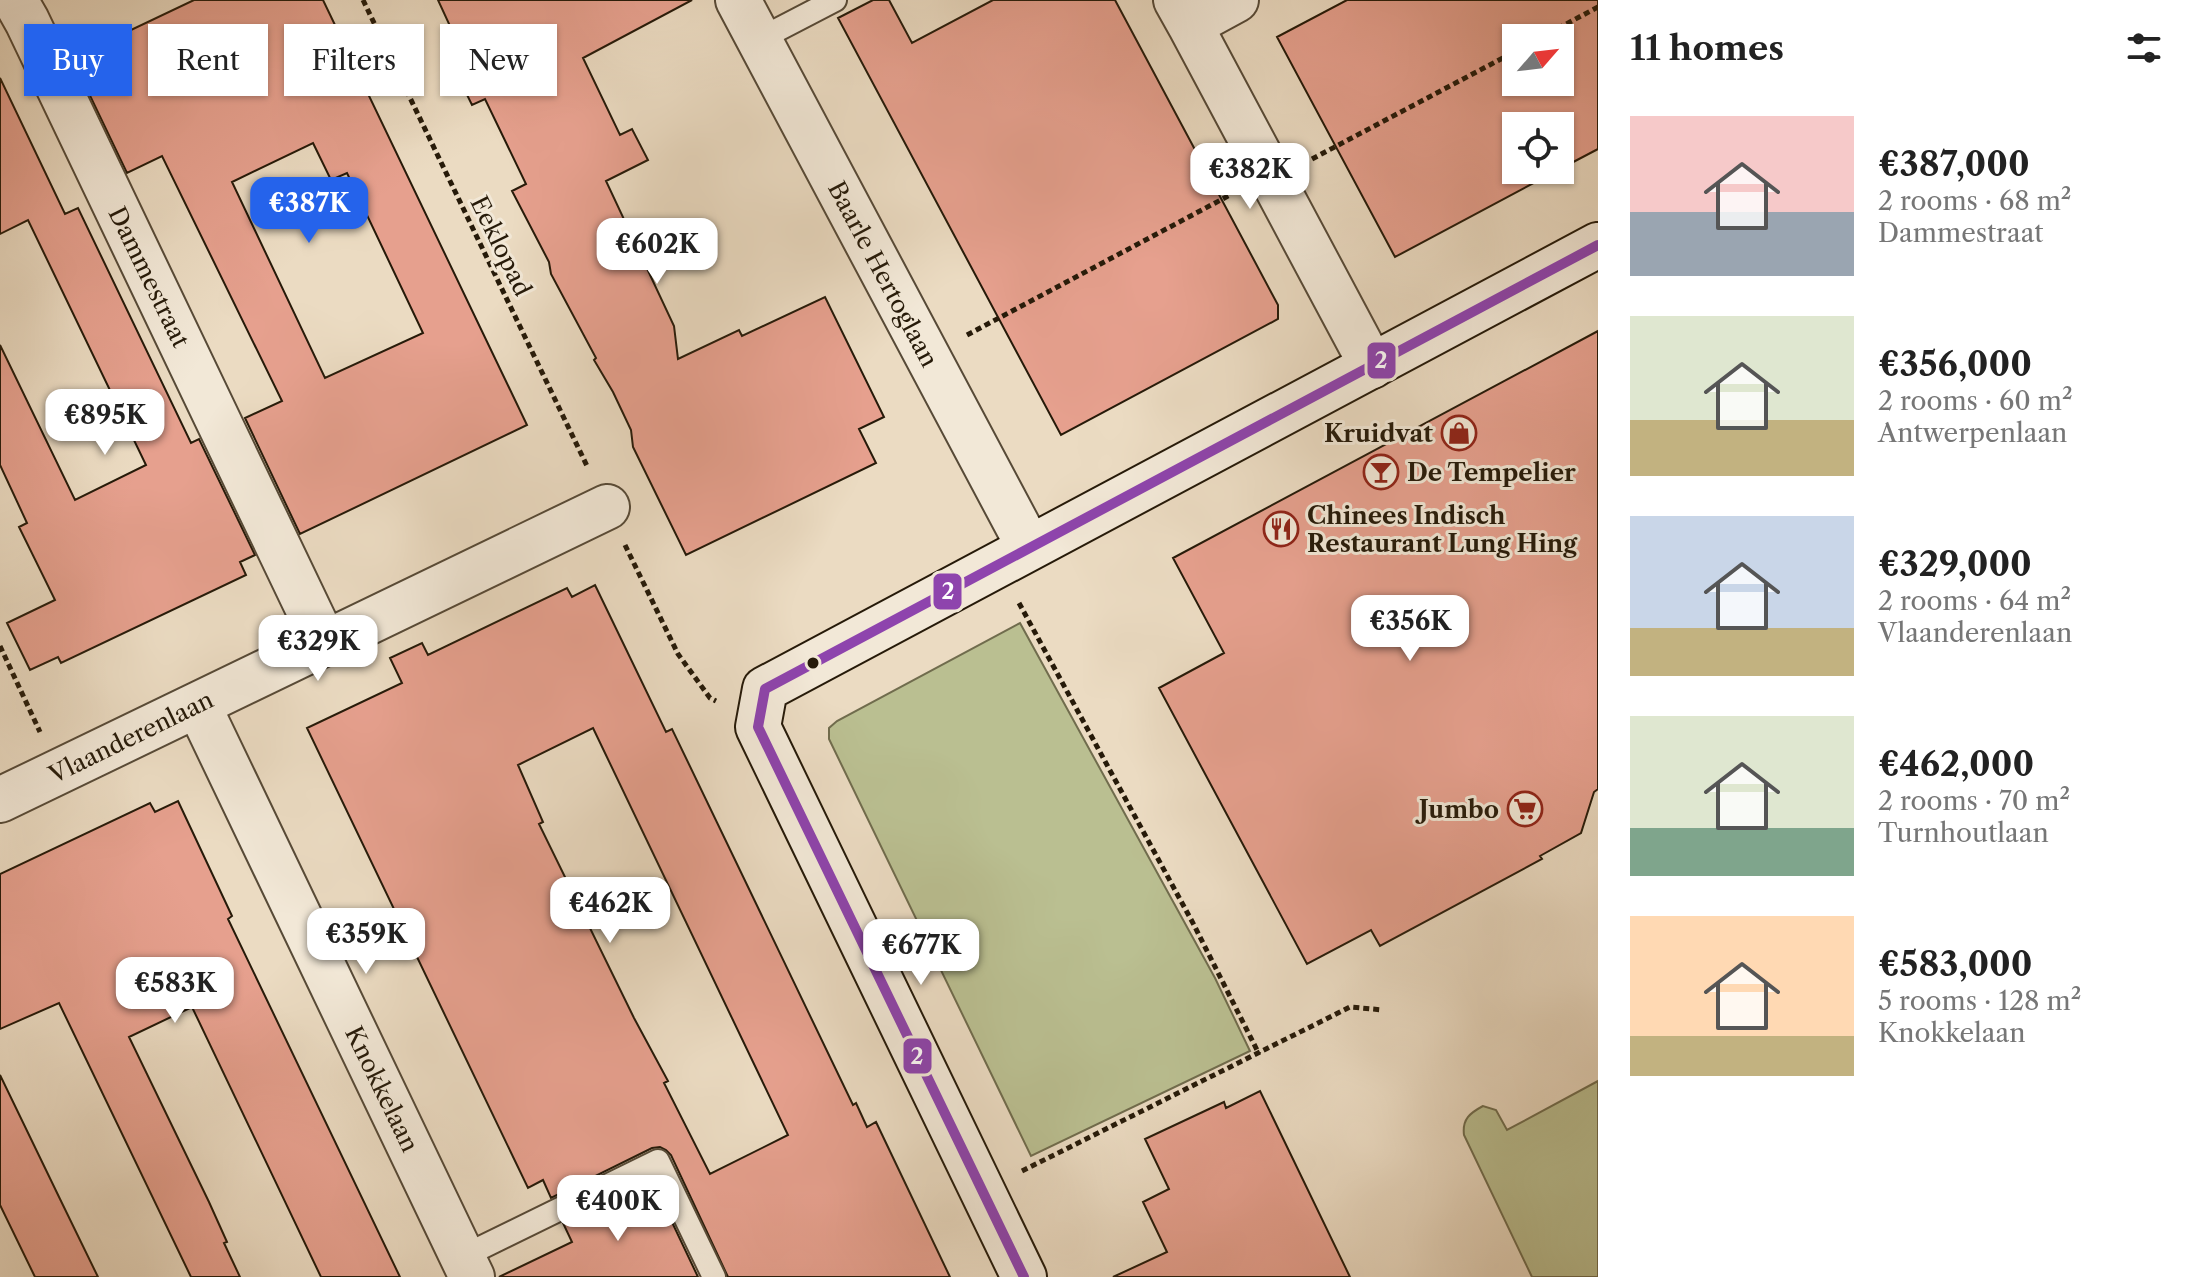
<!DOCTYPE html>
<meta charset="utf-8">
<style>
:root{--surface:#fff;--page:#f6f6f6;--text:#222;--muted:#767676;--accent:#2563eb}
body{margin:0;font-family:"Libre Caslon Text",serif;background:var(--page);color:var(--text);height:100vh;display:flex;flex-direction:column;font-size:30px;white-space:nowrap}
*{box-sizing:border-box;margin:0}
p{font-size:26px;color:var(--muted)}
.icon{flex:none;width:44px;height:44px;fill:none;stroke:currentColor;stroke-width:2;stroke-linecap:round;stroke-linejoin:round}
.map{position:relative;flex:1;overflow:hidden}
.sheet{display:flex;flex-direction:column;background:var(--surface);width:600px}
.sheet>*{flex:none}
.banner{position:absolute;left:24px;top:24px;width:760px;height:72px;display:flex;gap:16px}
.needle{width:52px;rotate:62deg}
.controls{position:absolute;left:1502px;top:24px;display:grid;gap:16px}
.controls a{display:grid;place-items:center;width:72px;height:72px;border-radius:0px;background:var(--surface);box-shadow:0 2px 6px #0004;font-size:40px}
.price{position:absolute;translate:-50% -68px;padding:0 18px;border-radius:16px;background:#fff;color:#222;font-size:26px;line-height:52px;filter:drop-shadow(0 2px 4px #0008)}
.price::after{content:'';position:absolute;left:50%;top:48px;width:24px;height:18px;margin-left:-12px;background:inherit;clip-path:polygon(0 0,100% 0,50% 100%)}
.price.current{background:var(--accent);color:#fff}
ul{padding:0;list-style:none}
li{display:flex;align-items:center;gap:24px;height:200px;padding:0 32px}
li span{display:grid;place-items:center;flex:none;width:224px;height:160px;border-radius:0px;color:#555}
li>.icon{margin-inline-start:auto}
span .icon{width:96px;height:96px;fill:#fffc;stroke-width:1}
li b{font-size:34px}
h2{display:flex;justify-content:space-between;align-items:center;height:96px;padding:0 32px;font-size:34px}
.tag{padding:0 28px;border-radius:0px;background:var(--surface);box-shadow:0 2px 6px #0004;font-size:28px;line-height:72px}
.tag.current{background:var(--accent);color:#fff}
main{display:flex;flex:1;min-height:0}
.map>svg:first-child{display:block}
</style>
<main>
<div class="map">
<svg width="1598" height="1277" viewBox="0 0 1598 1277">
<rect width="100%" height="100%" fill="#ebdbc2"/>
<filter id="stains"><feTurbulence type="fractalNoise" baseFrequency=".0025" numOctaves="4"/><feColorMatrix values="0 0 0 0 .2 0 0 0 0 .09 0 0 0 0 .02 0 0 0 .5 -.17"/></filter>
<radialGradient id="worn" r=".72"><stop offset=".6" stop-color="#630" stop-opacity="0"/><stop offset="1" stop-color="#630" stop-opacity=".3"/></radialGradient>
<path fill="#babf91" stroke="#706c4d" stroke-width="2" d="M 1020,623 L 1215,978 L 1250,1051 L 1031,1156 L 829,739 L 829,728 L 837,721 Z
M 1598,1081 L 1598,1277 L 1532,1277 L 1464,1135 C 1462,1119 1470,1113 1483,1106 L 1496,1110 L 1507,1130 Z"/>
<path fill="#e6a08e" stroke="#261a09" stroke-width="2" fill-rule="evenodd" d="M 194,0 L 323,0 L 527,425 L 300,534 L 245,418 L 282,401 L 162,156 L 127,173 L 72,58 ZM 313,143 L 331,180 L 347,173 L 423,333 L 325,378 L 232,182 Z
M 438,0 L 692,0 L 583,58 L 620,135 L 632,129 L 648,160 L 606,181 L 674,326 L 678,359 L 739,330 L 742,336 L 825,297 L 884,417 L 859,429 L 876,463 L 686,555 L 633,447 L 631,430 L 613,392 L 594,360 L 596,358 L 551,274 L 549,262 L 512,191 L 526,184 L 485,99 L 472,105 L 449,58 L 462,52 Z
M 873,0 L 889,0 L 912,43 L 993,0 L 1115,0 L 1278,305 L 1278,319 L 1061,435 L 838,18 Z
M 1347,0 L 1598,0 L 1598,149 L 1560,169 L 1560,126 L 1516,126 L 1516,170 L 1558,170 L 1395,257 L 1277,37 ZM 1516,38 L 1560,38 L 1560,82 L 1516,82 Z
M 0,78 L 65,214 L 78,208 L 191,443 L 199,439 L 255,555 L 240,562 L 246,575 L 61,663 L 58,657 L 30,670 L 7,623 L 55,600 L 19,527 L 27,523 L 0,465 L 0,345 L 75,500 L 146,465 L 28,220 L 0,234 Z
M 1598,331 L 1598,789 L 1594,792 L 1581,833 L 1540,856 L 1542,859 L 1380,946 L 1371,930 L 1307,964 L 1159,688 L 1224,653 L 1173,558 Z
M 595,585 L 666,732 L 672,729 L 853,1105 L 856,1103 L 867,1127 L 876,1122 L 950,1277 L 728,1277 L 671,1155 L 666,1150 L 660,1147 L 652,1148 L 551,1198 L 543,1180 L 528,1188 L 307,728 L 402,683 L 390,658 L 422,643 L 428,655 L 567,588 L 572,597 ZM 593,728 L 788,1135 L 710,1174 L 664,1083 L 668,1081 L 634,1018 L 539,824 L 543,822 L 518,765 Z
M 178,801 L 232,916 L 228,919 L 400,1277 L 321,1277 L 192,1007 L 129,1037 L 209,1202 L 227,1242 L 224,1243 L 240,1277 L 191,1277 L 59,1003 L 0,1029 L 0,874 L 150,803 L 155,812 Z
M 0,1075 L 60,1199 L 98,1277 L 35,1277 L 0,1205 Z
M 1260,1091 L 1350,1277 L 1113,1277 L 1167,1252 L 1143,1202 L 1169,1189 L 1145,1139 L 1224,1102 L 1226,1108 Z
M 652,1180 L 698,1277 L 499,1277 L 572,1242 L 563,1223 Z"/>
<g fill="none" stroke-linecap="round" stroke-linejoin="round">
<g stroke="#574a37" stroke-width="26">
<path id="lane" d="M 758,40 L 835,0
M 462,1257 L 658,1161 L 714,1277"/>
</g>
<g stroke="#574a37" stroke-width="48">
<path id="street" d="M 15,0 L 27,21 L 324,642
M 738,0 L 1029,547
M 1176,0 L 1190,25 L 1236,0
M 1190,25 L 1372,366
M 198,705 L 472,1277
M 0,800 L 607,507"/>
</g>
<g stroke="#261a09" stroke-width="48">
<path id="secondary" d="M 1024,1277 L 758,727 L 765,689 L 1598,245"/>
</g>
<path stroke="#261a09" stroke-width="5" stroke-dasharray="6 4" stroke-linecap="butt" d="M 363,0 L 588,468
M 1540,38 L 1598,7
M 1312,159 L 1516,51
M 967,335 L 1230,195
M 625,545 L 678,654 L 710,698 L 716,701
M 1019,603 L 1194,925 L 1259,1054
M 0,646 L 40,732
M 1022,1171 L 1350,1007 L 1383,1010"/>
<use href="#lane" stroke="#f2e8d7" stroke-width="22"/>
<use href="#street" stroke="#f2e8d7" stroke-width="44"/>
<use href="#secondary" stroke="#f2e8d7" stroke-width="44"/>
<g stroke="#f2e8d7" stroke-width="16">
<path id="bus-1" d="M 758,727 L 765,689 L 1598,245
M 758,727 L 1024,1277"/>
</g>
<use href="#bus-1" stroke="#8e44ad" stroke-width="10"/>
</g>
<defs>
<g id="shop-ring" transform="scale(1.8)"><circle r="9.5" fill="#f2e8d7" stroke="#8f2418" stroke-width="1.5"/><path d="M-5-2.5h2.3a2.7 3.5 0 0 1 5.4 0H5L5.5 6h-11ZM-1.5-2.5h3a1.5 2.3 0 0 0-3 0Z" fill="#8f2418"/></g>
<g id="bar-ring" transform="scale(1.8)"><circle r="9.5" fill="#f2e8d7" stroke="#8f2418" stroke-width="1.5"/><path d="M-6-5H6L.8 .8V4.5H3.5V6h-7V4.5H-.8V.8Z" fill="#8f2418"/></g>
<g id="restaurant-ring" transform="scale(1.8)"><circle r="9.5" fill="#f2e8d7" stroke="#8f2418" stroke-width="1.5"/><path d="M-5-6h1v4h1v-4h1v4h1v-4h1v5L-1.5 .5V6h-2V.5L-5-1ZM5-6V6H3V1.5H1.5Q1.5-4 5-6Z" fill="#8f2418"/></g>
<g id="supermarket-ring" transform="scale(1.8)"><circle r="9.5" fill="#f2e8d7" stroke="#8f2418" stroke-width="1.5"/><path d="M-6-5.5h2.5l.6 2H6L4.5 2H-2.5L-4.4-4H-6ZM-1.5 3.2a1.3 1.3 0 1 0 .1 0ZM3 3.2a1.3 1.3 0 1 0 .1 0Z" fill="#8f2418"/></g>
</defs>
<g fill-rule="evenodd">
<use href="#shop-ring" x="1459" y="433"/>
<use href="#bar-ring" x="1381" y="472"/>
<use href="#restaurant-ring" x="1281" y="529"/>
<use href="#supermarket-ring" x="1525" y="809"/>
</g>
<circle fill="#261a09" stroke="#f2e8d7" stroke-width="3" cx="813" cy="663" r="7"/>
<g text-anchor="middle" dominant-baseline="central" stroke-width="6" stroke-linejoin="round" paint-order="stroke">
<g font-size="24" fill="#261a09" stroke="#f2e8d7">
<text transform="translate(501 246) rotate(64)">Eeklopad</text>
<text transform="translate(883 274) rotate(62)">Baarle Hertoglaan</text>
<text transform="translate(149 277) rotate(64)">Dammestraat</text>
<text transform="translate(131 737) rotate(-26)">Vlaanderenlaan</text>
<text transform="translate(382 1089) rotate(64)">Knokkelaan</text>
</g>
<g font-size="24" font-weight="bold" fill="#261a09" stroke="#f2e8d7" text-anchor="end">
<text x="1433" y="433">Kruidvat</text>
<text x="1407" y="472" text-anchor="start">De Tempelier</text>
<text x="1307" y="515" text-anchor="start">Chinees Indisch<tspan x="1307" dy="28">Restaurant Lung Hing</tspan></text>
<text x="1499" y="809">Jumbo</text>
</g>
</g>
<g stroke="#f2e8d7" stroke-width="3">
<rect x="1366" y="341" width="31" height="39" rx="8" fill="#8e44ad"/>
<rect x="932" y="572" width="31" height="39" rx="8" fill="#8e44ad"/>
<rect x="902" y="1037" width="31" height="38" rx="8" fill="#8e44ad"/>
</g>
<g font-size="22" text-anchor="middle" font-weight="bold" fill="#fff">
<text x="1381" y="368">2</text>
<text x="948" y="599">2</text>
<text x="917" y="1064">2</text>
</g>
<rect width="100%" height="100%" filter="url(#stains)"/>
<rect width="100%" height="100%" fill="url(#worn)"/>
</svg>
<div class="controls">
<a><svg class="needle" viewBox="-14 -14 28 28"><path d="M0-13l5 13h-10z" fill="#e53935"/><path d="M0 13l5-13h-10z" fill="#767676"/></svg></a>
<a><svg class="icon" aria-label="locate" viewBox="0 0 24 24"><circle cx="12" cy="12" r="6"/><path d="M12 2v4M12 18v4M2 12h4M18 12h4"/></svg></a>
</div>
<b class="price" style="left:1250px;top:211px">€382K</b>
<b class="price current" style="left:309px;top:245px">€387K</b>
<b class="price" style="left:657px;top:286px">€602K</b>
<b class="price" style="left:105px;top:457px">€895K</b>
<b class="price" style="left:1410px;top:663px">€356K</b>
<b class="price" style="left:318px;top:683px">€329K</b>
<b class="price" style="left:610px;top:945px">€462K</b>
<b class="price" style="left:366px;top:976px">€359K</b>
<b class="price" style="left:921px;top:987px">€677K</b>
<b class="price" style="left:175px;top:1025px">€583K</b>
<b class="price" style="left:618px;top:1243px">€400K</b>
<div class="banner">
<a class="tag current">Buy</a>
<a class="tag">Rent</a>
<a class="tag">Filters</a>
<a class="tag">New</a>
</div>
</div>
<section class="sheet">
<h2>11 homes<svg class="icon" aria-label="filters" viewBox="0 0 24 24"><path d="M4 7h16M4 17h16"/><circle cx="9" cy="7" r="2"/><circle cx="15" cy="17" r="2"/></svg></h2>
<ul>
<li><span style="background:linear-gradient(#f6c9c9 60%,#9aa5b1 0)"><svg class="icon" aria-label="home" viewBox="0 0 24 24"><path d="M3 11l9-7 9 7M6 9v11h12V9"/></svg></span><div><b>€387,000</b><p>2 rooms · 68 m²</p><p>Dammestraat</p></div></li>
<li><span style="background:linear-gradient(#dfe7d0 65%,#c2b280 0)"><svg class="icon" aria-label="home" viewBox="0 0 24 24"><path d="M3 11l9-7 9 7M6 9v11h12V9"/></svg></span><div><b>€356,000</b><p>2 rooms · 60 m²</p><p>Antwerpenlaan</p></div></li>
<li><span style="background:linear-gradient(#c9d6e8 70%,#c2b280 0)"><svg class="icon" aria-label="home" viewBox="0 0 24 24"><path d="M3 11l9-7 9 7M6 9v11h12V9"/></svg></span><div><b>€329,000</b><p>2 rooms · 64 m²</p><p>Vlaanderenlaan</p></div></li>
<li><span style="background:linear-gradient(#dfe7d0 70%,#7fa58c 0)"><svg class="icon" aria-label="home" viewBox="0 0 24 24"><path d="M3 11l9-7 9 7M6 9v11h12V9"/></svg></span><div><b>€462,000</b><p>2 rooms · 70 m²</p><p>Turnhoutlaan</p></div></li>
<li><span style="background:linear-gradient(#ffd9b3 75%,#c2b280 0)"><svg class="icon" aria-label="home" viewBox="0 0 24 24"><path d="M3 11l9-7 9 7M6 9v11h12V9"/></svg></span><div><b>€583,000</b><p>5 rooms · 128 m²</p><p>Knokkelaan</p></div></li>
</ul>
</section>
</main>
